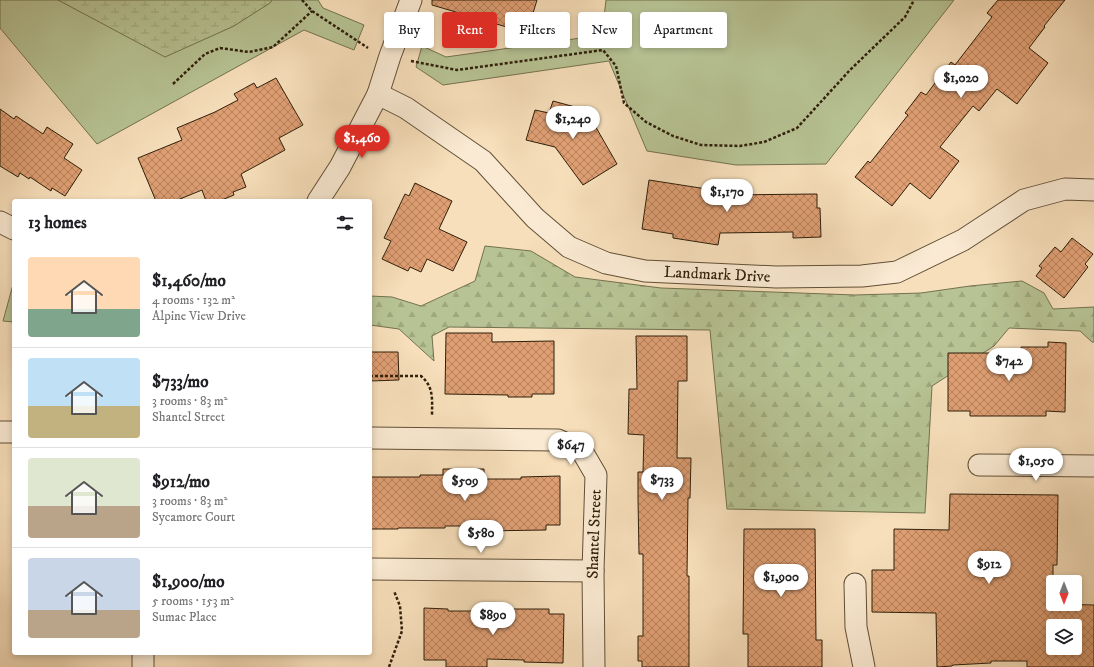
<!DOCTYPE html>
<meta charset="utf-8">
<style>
:root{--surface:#fff;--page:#f2f2f2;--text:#202124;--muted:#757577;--line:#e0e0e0;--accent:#d93025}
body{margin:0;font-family:"IM FELL DW Pica",serif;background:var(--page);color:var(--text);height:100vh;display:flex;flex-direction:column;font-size:15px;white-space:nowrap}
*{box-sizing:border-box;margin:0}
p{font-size:13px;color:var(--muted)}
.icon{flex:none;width:22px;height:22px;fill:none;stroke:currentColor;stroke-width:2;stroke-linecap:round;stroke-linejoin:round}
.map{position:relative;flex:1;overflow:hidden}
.sheet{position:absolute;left:12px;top:199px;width:360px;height:456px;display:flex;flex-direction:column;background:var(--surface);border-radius:4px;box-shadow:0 2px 6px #0003}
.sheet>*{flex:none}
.top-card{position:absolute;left:384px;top:12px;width:380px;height:36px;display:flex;gap:8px}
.needle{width:26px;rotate:180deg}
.tools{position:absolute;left:1046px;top:575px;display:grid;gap:8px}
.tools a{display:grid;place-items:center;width:36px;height:36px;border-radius:4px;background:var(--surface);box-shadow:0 2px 6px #0003;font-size:20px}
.price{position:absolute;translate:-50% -34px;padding:0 9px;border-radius:14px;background:#fff;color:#222;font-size:13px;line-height:26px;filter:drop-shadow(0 1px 2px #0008)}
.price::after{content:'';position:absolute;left:50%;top:24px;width:12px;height:9px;margin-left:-6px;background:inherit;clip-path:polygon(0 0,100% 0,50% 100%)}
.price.current{background:var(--accent);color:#fff}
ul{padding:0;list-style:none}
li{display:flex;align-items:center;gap:12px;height:100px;padding:0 16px}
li+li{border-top:1px solid var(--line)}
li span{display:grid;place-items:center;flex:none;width:112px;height:80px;border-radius:4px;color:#555}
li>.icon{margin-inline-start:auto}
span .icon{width:48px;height:48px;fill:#fffc;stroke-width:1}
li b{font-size:17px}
h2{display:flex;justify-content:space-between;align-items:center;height:48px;padding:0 16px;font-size:17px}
.pill{padding:0 14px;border-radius:4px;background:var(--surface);box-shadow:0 2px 6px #0003;font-size:14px;line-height:36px}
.pill.current{background:var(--accent);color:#fff}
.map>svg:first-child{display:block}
</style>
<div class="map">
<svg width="1094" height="667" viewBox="0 0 1094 667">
<defs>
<pattern id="forest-firs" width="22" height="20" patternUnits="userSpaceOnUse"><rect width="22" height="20" fill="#b7c394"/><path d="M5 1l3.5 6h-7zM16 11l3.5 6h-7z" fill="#9ea77e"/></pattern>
<pattern id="wetland-marsh" width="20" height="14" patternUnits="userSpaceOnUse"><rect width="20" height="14" fill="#b7c394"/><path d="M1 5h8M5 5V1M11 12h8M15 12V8" fill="none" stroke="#9ea77e"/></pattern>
<pattern id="building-cross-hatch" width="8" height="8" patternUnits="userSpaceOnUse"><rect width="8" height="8" fill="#df9f73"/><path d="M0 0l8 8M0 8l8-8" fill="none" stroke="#b5815d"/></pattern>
</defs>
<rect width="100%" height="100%" fill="#f7dfbb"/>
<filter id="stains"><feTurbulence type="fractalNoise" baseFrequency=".005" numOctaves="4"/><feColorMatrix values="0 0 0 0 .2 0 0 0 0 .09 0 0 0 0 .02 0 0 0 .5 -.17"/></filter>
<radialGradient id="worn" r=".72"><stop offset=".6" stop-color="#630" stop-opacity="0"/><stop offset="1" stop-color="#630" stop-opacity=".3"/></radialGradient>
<path fill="#b7c394" stroke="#73714f" d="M 0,0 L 318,0 L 323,8 L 364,25 L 354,50 L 304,30 L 97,144 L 0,28 Z
M 606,0 L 954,0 L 826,164 L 736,165 L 647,151 L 609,61 L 443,85 L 416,67 L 422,46 L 446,57 L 602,35 Z"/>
<path fill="url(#forest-firs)" stroke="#73714f" d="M 485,246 L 531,251 L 575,277 L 661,288 L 855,295 L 921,293 L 970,286 L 1022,281 L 1044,293 L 1053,309 L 1094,307 L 1094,342 L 1092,342 L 1080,331 L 1009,328 L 994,346 L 932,386 L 925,513 L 727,509 L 710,330 L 449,327 L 432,336 L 434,361 L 399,329 L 370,325 L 370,296 L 392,297 L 421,306 L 475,281 Z
M 14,281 L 14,322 L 3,321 Z"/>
<path fill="url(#wetland-marsh)" stroke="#73714f" d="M 58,0 L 272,0 L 270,3 L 234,26 L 165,57 Z"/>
<path fill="url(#building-cross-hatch)" stroke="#2f1f0a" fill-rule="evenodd" d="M 432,0 L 537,0 L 527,33 L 432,5 Z
M 998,0 L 1065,0 L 1044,26 L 1045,27 L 1029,48 L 1048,63 L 1017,104 L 997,89 L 979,111 L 973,106 L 940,147 L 959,161 L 930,199 L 910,183 L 892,206 L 855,177 L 868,161 L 870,163 L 908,115 L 905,113 L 921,92 L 926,95 L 951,62 L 955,65 L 992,17 L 987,13 Z
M 276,78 L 303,125 L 279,138 L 285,150 L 241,174 L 246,187 L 233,192 L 234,195 L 219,201 L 206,201 L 202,190 L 175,201 L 156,201 L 138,158 L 182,140 L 177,128 L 215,112 L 238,100 L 234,94 L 254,83 L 257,88 Z
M 553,101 L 586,110 L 617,164 L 583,185 L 555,147 L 526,140 L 535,110 L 549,113 Z
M 0,109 L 14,119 L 16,116 L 43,134 L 47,127 L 73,144 L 64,158 L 82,170 L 65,196 L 52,188 L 51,191 L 30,177 L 29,179 L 20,173 L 18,177 L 0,166 Z
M 649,180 L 726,192 L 725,195 L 817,194 L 817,208 L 820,208 L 821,237 L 793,238 L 793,232 L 720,233 L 718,245 L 673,238 L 673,234 L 642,229 Z
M 415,183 L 452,201 L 439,229 L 467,242 L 453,271 L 427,259 L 421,272 L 410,267 L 408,271 L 382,259 L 391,241 L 384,238 L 405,194 L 409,196 Z
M 1072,238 L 1093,254 L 1085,264 L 1088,267 L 1064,298 L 1036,276 L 1042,268 L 1039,266 L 1055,247 L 1061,252 Z
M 446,333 L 492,333 L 492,342 L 554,341 L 554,394 L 532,394 L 532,397 L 508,397 L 508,395 L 445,394 Z
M 636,336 L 687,336 L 687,381 L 678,381 L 677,458 L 691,458 L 690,498 L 688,498 L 687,576 L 689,576 L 689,667 L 642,667 L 642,661 L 638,661 L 638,636 L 643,636 L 643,554 L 639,554 L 638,498 L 638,472 L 643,472 L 644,435 L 628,434 L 629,389 L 637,389 Z
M 1048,342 L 1066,343 L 1065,412 L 1046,411 L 1046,416 L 970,416 L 970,411 L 948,411 L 948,353 L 1021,353 L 1021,347 L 1048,347 Z
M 370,352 L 398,352 L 399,380 L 370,381 Z
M 443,469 L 484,469 L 484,479 L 521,479 L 521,477 L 560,476 L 560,525 L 546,525 L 546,530 L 482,531 L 482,526 L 445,526 L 445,528 L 398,528 L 398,529 L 370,529 L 370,477 L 420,477 L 420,475 L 443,475 Z
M 950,494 L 1058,495 L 1057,565 L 1053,565 L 1053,604 L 1094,605 L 1094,667 L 1027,667 L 1027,661 L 991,661 L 991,663 L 953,665 L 952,666 L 937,667 L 936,613 L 872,612 L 872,570 L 894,570 L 894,529 L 949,530 ZM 1053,626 L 1075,626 L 1075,648 L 1053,648 Z
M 744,529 L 815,529 L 816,640 L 822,640 L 822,667 L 748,667 L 748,634 L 743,634 Z
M 483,607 L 508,608 L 508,609 L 549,609 L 549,614 L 564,614 L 563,663 L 524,662 L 524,660 L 487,659 L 487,667 L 446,667 L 446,660 L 424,660 L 424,608 L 448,609 L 448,611 L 483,611 Z"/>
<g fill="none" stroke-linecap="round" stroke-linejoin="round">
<g stroke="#614f36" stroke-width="23">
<g id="minor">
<path id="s1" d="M 378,94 L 406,108 L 483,161 L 535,218 L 569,247 L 606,263 L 645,271 L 776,277 L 862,276 L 897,272 L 963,240 L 1024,200 L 1065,189 L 1094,190"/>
<path d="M 318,201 L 340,167 L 378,94 L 390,56 L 411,0"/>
<path d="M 0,222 L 14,229"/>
<path d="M 0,432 L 14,432"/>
<path d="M 370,438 L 558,440 L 582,451 L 596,475 L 593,571 L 594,667"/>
<path d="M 979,465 L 1094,466"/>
<path d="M 370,569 L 593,571"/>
<path d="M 855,584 L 856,627 L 864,667"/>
<path d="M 143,667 L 143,653"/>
</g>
</g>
<path stroke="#2f1f0a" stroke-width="2.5" stroke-dasharray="3 2" stroke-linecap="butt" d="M 302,0 L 312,11 L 368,48
M 411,61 L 457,70 L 603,50 L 616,66 L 624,103 L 646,122 L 673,136 L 701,145 L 740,146 L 764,142 L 797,128 L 850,70 L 905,17 L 914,0
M 173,84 L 205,54 L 220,48 L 249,52 L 273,47 L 312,11
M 370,376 L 421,376 C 434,387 432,399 432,416
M 389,667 L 402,631 L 400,606 L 394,591"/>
<use href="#minor" stroke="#faead3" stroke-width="21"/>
</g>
<g text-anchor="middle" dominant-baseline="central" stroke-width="4" stroke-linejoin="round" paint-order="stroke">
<g font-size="16" fill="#2f1f0a" stroke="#faead3">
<text stroke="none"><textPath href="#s1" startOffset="399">Landmark Drive</textPath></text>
<text transform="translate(594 534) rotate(-88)">Shantel Street</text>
</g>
</g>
<rect width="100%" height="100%" filter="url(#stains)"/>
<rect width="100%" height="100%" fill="url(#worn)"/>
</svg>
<div class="tools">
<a><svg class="needle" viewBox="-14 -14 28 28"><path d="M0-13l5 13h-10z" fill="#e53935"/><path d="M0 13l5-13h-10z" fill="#757577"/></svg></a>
<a><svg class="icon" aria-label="layers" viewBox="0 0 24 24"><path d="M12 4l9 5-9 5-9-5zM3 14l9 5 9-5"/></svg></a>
</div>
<b class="price" style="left:961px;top:99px">$1,020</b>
<b class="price" style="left:573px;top:140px">$1,240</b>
<b class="price current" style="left:362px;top:159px">$1,460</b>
<b class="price" style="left:727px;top:213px">$1,170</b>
<b class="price" style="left:1009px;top:382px">$742</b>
<b class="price" style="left:571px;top:466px">$647</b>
<b class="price" style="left:1036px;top:482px">$1,050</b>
<b class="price" style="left:662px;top:501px">$733</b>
<b class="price" style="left:465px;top:502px">$509</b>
<b class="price" style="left:481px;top:554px">$580</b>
<b class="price" style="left:989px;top:585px">$912</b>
<b class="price" style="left:781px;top:598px">$1,900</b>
<b class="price" style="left:493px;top:636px">$890</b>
<div class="top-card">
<a class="pill">Buy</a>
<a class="pill current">Rent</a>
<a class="pill">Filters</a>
<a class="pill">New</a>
<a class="pill">Apartment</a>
</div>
<section class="sheet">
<h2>13 homes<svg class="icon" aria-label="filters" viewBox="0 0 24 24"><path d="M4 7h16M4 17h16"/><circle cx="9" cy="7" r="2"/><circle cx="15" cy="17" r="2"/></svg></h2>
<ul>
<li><span style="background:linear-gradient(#ffd9b3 65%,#7fa58c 0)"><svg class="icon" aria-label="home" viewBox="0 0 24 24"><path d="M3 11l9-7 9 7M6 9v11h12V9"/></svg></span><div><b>$1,460/mo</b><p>4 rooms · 132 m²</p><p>Alpine View Drive</p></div></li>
<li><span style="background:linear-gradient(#bfe0f5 60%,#c2b280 0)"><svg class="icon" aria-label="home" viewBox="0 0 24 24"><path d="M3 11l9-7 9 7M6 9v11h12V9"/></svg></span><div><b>$733/mo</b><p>3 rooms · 83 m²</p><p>Shantel Street</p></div></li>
<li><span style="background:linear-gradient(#dfe7d0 60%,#b9a48a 0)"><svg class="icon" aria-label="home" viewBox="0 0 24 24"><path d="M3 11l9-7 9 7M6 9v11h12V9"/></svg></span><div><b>$912/mo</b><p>3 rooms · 83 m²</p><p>Sycamore Court</p></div></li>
<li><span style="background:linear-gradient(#c9d6e8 65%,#b9a48a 0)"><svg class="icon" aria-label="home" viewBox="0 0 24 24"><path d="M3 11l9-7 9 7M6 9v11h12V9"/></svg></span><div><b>$1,900/mo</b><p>5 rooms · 153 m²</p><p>Sumac Place</p></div></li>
</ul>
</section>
</div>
